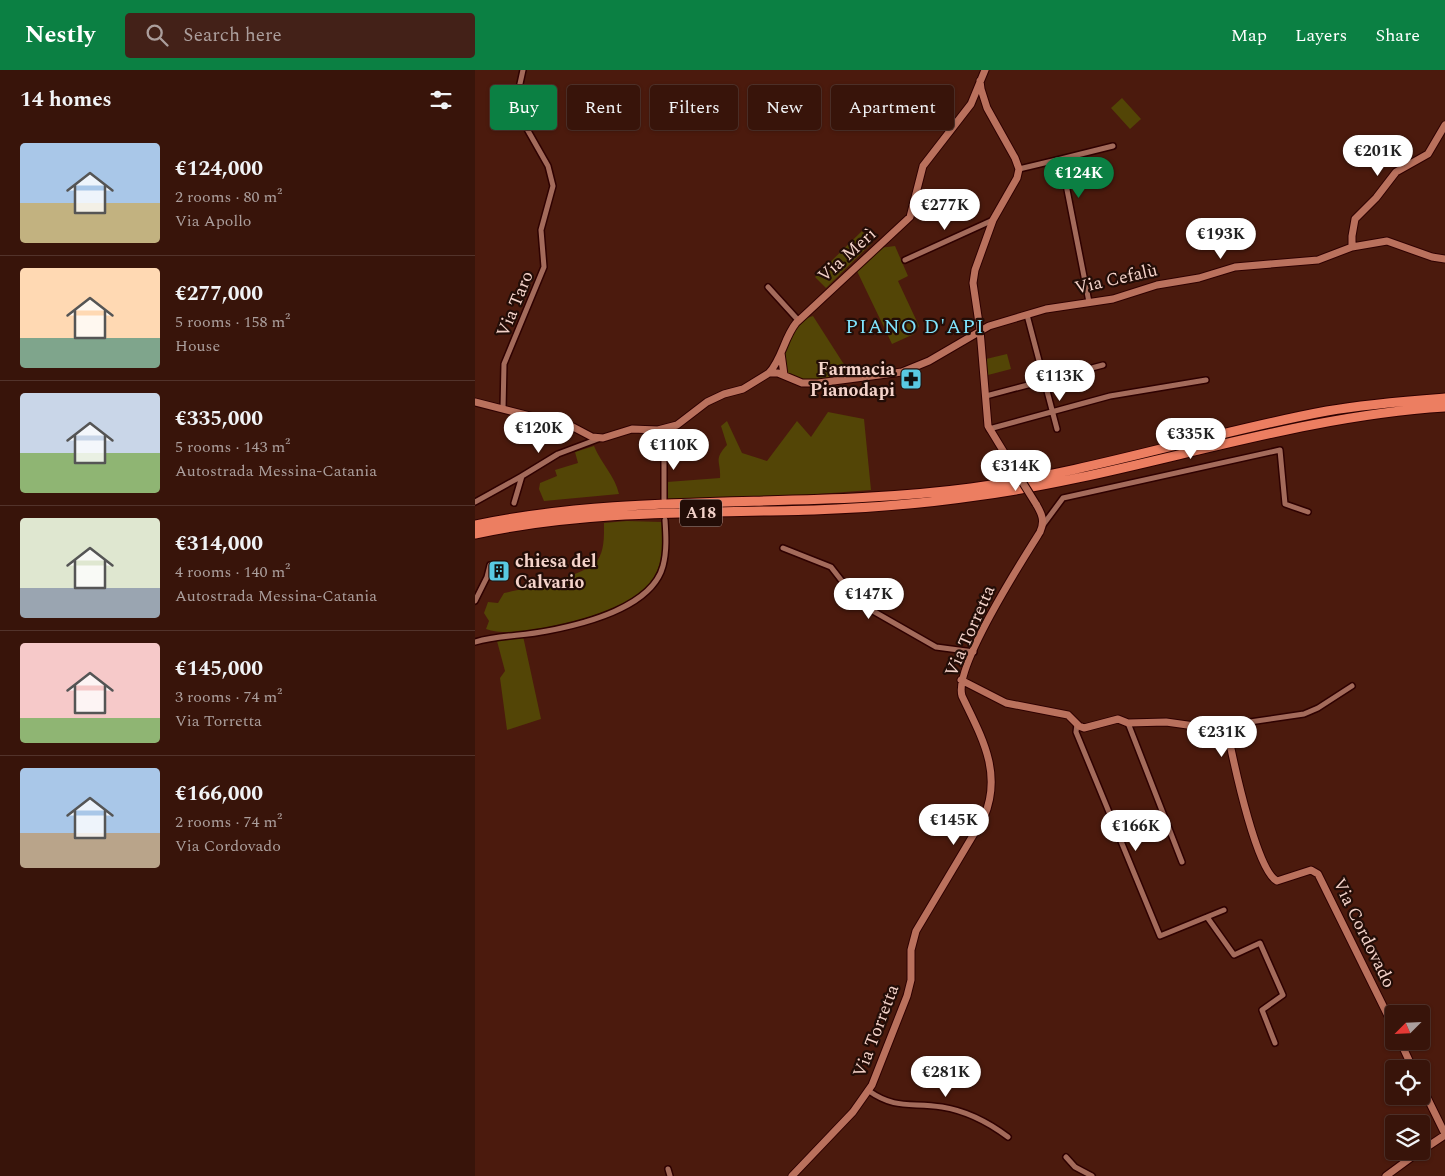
<!DOCTYPE html>
<meta charset="utf-8">
<style>
:root{--surface:#38140a;--page:#432118;--text:#f1f3f6;--muted:#ab9e9c;--line:#52332b;--accent:#0b8043}
body{margin:0;font-family:Spectral,serif;background:var(--page);color:var(--text);height:100vh;display:flex;flex-direction:column;font-size:19px;white-space:nowrap}
*{box-sizing:border-box;margin:0}
p{font-size:16px;color:var(--muted)}
.icon{flex:none;width:28px;height:28px;fill:none;stroke:currentColor;stroke-width:2;stroke-linecap:round;stroke-linejoin:round}
.map{position:relative;flex:1;overflow:hidden}
.panel{display:flex;flex-direction:column;background:var(--surface);width:475px}
.panel>*{flex:none}
.top-card{position:absolute;left:15px;top:15px;width:475px;height:45px;display:flex;gap:10px}
.needle{width:32px;rotate:246deg}
.fabs{position:absolute;left:910px;top:935px;display:grid;gap:10px}
.fabs a{display:grid;place-items:center;width:45px;height:45px;border-radius:5px;background:var(--surface);box-shadow:0 1px 4px #0004,0 0 0 1px var(--line);font-size:25px}
.price{position:absolute;translate:-50% -42px;padding:0 11px;border-radius:18px;background:#fff;color:#222;font-size:16px;line-height:32px;filter:drop-shadow(0 1px 2px #0008)}
.price::after{content:'';position:absolute;left:50%;top:30px;width:15px;height:11px;margin-left:-8px;background:inherit;clip-path:polygon(0 0,100% 0,50% 100%)}
.price.current{background:var(--accent);color:#fff}
ul{padding:0;list-style:none}
li{display:flex;align-items:center;gap:15px;height:125px;padding:0 20px}
li+li{border-top:1px solid var(--line)}
li span{display:grid;place-items:center;flex:none;width:140px;height:100px;border-radius:5px;color:#555}
li>.icon{margin-inline-start:auto}
span .icon{width:60px;height:60px;fill:#fffc;stroke-width:1}
li b{font-size:21px}
h2{display:flex;justify-content:space-between;align-items:center;height:60px;padding:0 20px;font-size:21px}
.chip{padding:0 18px;border-radius:5px;background:var(--surface);box-shadow:0 1px 4px #0004,0 0 0 1px var(--line);font-size:18px;line-height:45px}
.chip.current{background:var(--accent);color:#fff}
header{display:flex;align-items:center;gap:30px;box-sizing:border-box;height:70px;padding:0 25px;background:var(--accent);color:#fff}
header strong{font-size:24px}
nav{display:flex;gap:28px;margin-inline-start:auto;font-size:18px}
.search{width:350px;height:45px;background:var(--page);display:flex;align-items:center;gap:12px;box-sizing:border-box;padding:0 18px;border-radius:5px;color:var(--muted);font-size:19px}
main{display:flex;flex:1;min-height:0}
.map>svg:first-child{display:block}
</style>
<header>
<strong>Nestly</strong>
<div class="search"><svg class="icon" aria-label="search" viewBox="0 0 24 24"><circle cx="10" cy="10" r="6"/><path d="M15 15l6 6"/></svg>Search here</div>
<nav><a>Map</a><a>Layers</a><a>Share</a></nav>
</header>
<main>
<section class="panel">
<h2>14 homes<svg class="icon" aria-label="filters" viewBox="0 0 24 24"><path d="M4 7h16M4 17h16"/><circle cx="9" cy="7" r="2"/><circle cx="15" cy="17" r="2"/></svg></h2>
<ul>
<li><span style="background:linear-gradient(#a9c7e8 60%,#c2b280 0)"><svg class="icon" aria-label="home" viewBox="0 0 24 24"><path d="M3 11l9-7 9 7M6 9v11h12V9"/></svg></span><div><b>€124,000</b><p>2 rooms · 80 m²</p><p>Via Apollo</p></div></li>
<li><span style="background:linear-gradient(#ffd9b3 70%,#7fa58c 0)"><svg class="icon" aria-label="home" viewBox="0 0 24 24"><path d="M3 11l9-7 9 7M6 9v11h12V9"/></svg></span><div><b>€277,000</b><p>5 rooms · 158 m²</p><p>House</p></div></li>
<li><span style="background:linear-gradient(#c9d6e8 60%,#8fb573 0)"><svg class="icon" aria-label="home" viewBox="0 0 24 24"><path d="M3 11l9-7 9 7M6 9v11h12V9"/></svg></span><div><b>€335,000</b><p>5 rooms · 143 m²</p><p>Autostrada Messina-Catania</p></div></li>
<li><span style="background:linear-gradient(#dfe7d0 70%,#9aa5b1 0)"><svg class="icon" aria-label="home" viewBox="0 0 24 24"><path d="M3 11l9-7 9 7M6 9v11h12V9"/></svg></span><div><b>€314,000</b><p>4 rooms · 140 m²</p><p>Autostrada Messina-Catania</p></div></li>
<li><span style="background:linear-gradient(#f6c9c9 75%,#8fb573 0)"><svg class="icon" aria-label="home" viewBox="0 0 24 24"><path d="M3 11l9-7 9 7M6 9v11h12V9"/></svg></span><div><b>€145,000</b><p>3 rooms · 74 m²</p><p>Via Torretta</p></div></li>
<li><span style="background:linear-gradient(#a9c7e8 65%,#b9a48a 0)"><svg class="icon" aria-label="home" viewBox="0 0 24 24"><path d="M3 11l9-7 9 7M6 9v11h12V9"/></svg></span><div><b>€166,000</b><p>2 rooms · 74 m²</p><p>Via Cordovado</p></div></li>
</ul>
</section>
<div class="map">
<svg width="970" height="1106" viewBox="0 0 970 1106">
<rect width="100%" height="100%" fill="#4b1a0d"/>
<path fill="#534506" d="M 647,28 L 666,49 L 655,59 L 636,38 Z
M 387,161 L 397,173 L 351,218 L 340,207 Z
M 420,176 L 433,206 L 423,211 L 444,256 L 439,264 L 417,274 L 381,199 L 404,178 Z
M 338,246 L 377,307 C 352,311 333,315 311,302 C 310,295 308,285 309,278 C 312,264 325,249 338,246 Z
M 532,284 L 536,299 L 513,305 L 511,289 Z
M 353,342 L 389,349 L 396,420 L 264,430 L 192,430 L 192,412 L 245,408 C 246,391 238,390 252,375 L 246,356 L 252,351 L 267,383 L 292,391 L 322,351 L 336,367 Z
M 119,376 C 126,393 140,406 144,424 L 69,431 L 64,419 L 65,413 L 82,406 L 80,400 L 103,393 L 100,382 Z
M 152,451 L 187,452 C 188,470 189,491 179,507 C 174,516 164,526 155,531 C 124,547 43,571 11,559 L 14,551 L 9,543 L 13,532 L 23,533 L 29,523 C 52,518 101,508 119,494 C 130,485 129,466 129,453 Z
M 48,566 L 66,649 L 32,660 L 25,608 L 30,601 L 22,571 Z"/>
<g fill="none" stroke-linecap="round" stroke-linejoin="round">
<g stroke="#2e0100" stroke-width="8">
<path id="street" d="M 586,89 L 638,76
M 544,99 L 586,89 L 614,232
M 430,190 L 518,150
M 293,217 L 323,250
M 552,245 L 582,359
M 511,326 L 628,295
M 28,339 L 29,294 L 69,197 L 66,160 L 78,116 L 73,96 L 52,59 L 41,32 L 48,0
M 514,359 L 635,326 L 731,310
M 183,360 L 189,371 L 189,429
M 0,432 L 47,406
M 39,433 L 47,406 L 83,384 L 123,369
M 568,455 L 588,428 L 805,380 L 810,434 L 833,442
M 308,478 L 356,497 L 384,533 L 461,577 L 499,582
M 0,531 L 12,507 L 15,495
M 0,572 C 24,565 48,566 72,561 C 109,554 177,537 188,496 C 192,481 191,465 190,450
M 653,653 L 707,792
M 602,654 L 601,662 L 685,866 L 749,840
M 747,661 L 754,655 L 829,644 L 843,638 L 877,616
M 732,847 L 759,885 L 785,873 L 808,925 L 787,940 L 800,973
M 394,1021 C 421,1040 437,1032 467,1037 C 492,1041 513,1052 533,1067
M 591,1087 L 600,1097 L 617,1106
M 193,1099 L 195,1106"/>
</g>
<g stroke="#2e0100" stroke-width="9">
<path id="secondary" d="M 505,11 L 506,19 L 512,38 L 540,88 L 544,99 L 542,108 L 518,150 L 500,200 L 498,213 L 505,260 L 513,356 L 538,397
M 877,177 L 877,166 L 880,149 L 901,128 L 921,102 L 953,84 L 970,55
M 306,283 L 309,305
M 294,303 C 307,289 309,268 321,253 L 435,147 L 448,96 L 496,34 L 510,0
M 0,332 L 98,357 L 117,367 L 128,368 L 157,359 L 183,360 L 202,355 L 232,332 L 249,324 L 268,319 L 294,303 L 303,303 L 327,313 L 343,313 L 427,302 L 454,291 L 514,256 L 571,239 L 638,229 L 682,215 L 724,208 L 760,197 L 843,190 L 877,177 L 912,171 L 957,187 L 970,189
M 486,610 L 531,633 L 593,645 L 604,656 L 609,658 L 643,649 L 653,653 L 691,652 L 741,659 L 747,661 L 755,674 C 760,698 782,801 802,811 L 836,800 L 843,804 L 919,958
M 925,971 L 938,999
M 946,1015 L 970,1064
M 946,1081 L 970,1065
M 317,1106 L 378,1042 L 397,1015 L 432,926 L 436,910 L 436,880 L 441,861 L 509,747 C 528,702 506,666 487,626 C 478,598 548,489 565,462 C 570,451 567,444 561,434
M 911,1106 L 945,1081"/>
</g>
<g stroke="#2e0100" stroke-width="11">
<path id="highway" d="M 0,455 C 163,421 331,440 496,418 C 617,402 733,363 852,341 C 891,334 931,331 970,328
M 0,464 C 111,440 226,443 339,440 C 393,438 447,434 501,426 C 659,405 810,347 970,337"/>
</g>
<use href="#street" stroke="#a46b5b" stroke-width="5"/>
<use href="#secondary" stroke="#ba715d" stroke-width="7"/>
<use href="#highway" stroke="#ec7e61" stroke-width="9"/>
<g stroke="#2e0100" stroke-width="9" stroke-linecap="butt">
<path id="secondary-bridge" d="M 538,397 L 561,434"/>
</g>
<use href="#secondary-bridge" stroke="#ba715d" stroke-width="7"/>
</g>
<defs>
<g id="pharmacy-square" transform="scale(1.125)"><rect x="-9" y="-9" width="18" height="18" rx="4" fill="#58c9e3" stroke="#230d07"/><path d="M-2-6h4v4h4v4h-4v4h-4v-4h-4v-4h4Z" fill="#111"/></g>
<g id="building-square" transform="scale(1.125)"><rect x="-9" y="-9" width="18" height="18" rx="4" fill="#58c9e3" stroke="#230d07"/><path d="M-4-6H4V6H1V3H-1V6H-4ZM-2.5-4.3h1.7v1.8h-1.7ZM.8-4.3h1.7v1.8H.8ZM-2.5-1h1.7V.8h-1.7ZM.8-1h1.7V.8H.8Z" fill="#111"/></g>
</defs>
<g fill-rule="evenodd">
<use href="#pharmacy-square" x="436" y="309"/>
<use href="#building-square" x="24" y="501"/>
</g>
<g text-anchor="middle" dominant-baseline="central" stroke-width="4.5" stroke-linejoin="round" paint-order="stroke">
<rect fill="#230d07" stroke="#b59890" stroke-width="1" x="205" y="429.5" width="42" height="27" rx="4"/>
<g font-size="16" font-weight="bold" fill="#f4d3ca">
<text x="226" y="443">A18</text>
</g>
<g font-size="18" fill="#f4d3ca" stroke="#230d07">
<text transform="translate(372 185) rotate(-42)">Via Merì</text>
<text transform="translate(641 209) rotate(-13)">Via Cefalù</text>
<text transform="translate(40 234) rotate(-68)">Via Taro</text>
<text transform="translate(495 561) rotate(-66)">Via Torretta</text>
<text transform="translate(889 863) rotate(64)">Via Cordovado</text>
<text transform="translate(401 961) rotate(-69)">Via Torretta</text>
</g>
<g font-size="18" font-weight="bold" fill="#f4d3ca" stroke="#230d07" text-anchor="end">
<text x="420" y="299">Farmacia<tspan x="420" dy="21">Pianodapi</tspan></text>
<text x="40" y="491" text-anchor="start">chiesa del<tspan x="40" dy="21">Calvario</tspan></text>
</g>
<g font-size="20" letter-spacing="1" fill="#80e4fd" stroke="#230d07">
<text x="440" y="257">PIANO D'API</text>
</g>
</g>
</svg>
<div class="fabs">
<a><svg class="needle" viewBox="-14 -14 28 28"><path d="M0-13l5 13h-10z" fill="#e53935"/><path d="M0 13l5-13h-10z" fill="#ab9e9c"/></svg></a>
<a><svg class="icon" aria-label="locate" viewBox="0 0 24 24"><circle cx="12" cy="12" r="6"/><path d="M12 2v4M12 18v4M2 12h4M18 12h4"/></svg></a>
<a><svg class="icon" aria-label="layers" viewBox="0 0 24 24"><path d="M12 4l9 5-9 5-9-5zM3 14l9 5 9-5"/></svg></a>
</div>
<b class="price" style="left:903px;top:107px">€201K</b>
<b class="price current" style="left:604px;top:129px">€124K</b>
<b class="price" style="left:470px;top:161px">€277K</b>
<b class="price" style="left:746px;top:190px">€193K</b>
<b class="price" style="left:585px;top:332px">€113K</b>
<b class="price" style="left:64px;top:384px">€120K</b>
<b class="price" style="left:716px;top:390px">€335K</b>
<b class="price" style="left:199px;top:401px">€110K</b>
<b class="price" style="left:541px;top:422px">€314K</b>
<b class="price" style="left:394px;top:550px">€147K</b>
<b class="price" style="left:747px;top:688px">€231K</b>
<b class="price" style="left:479px;top:776px">€145K</b>
<b class="price" style="left:661px;top:782px">€166K</b>
<b class="price" style="left:471px;top:1028px">€281K</b>
<div class="top-card">
<a class="chip current">Buy</a>
<a class="chip">Rent</a>
<a class="chip">Filters</a>
<a class="chip">New</a>
<a class="chip">Apartment</a>
</div>
</div>
</main>
